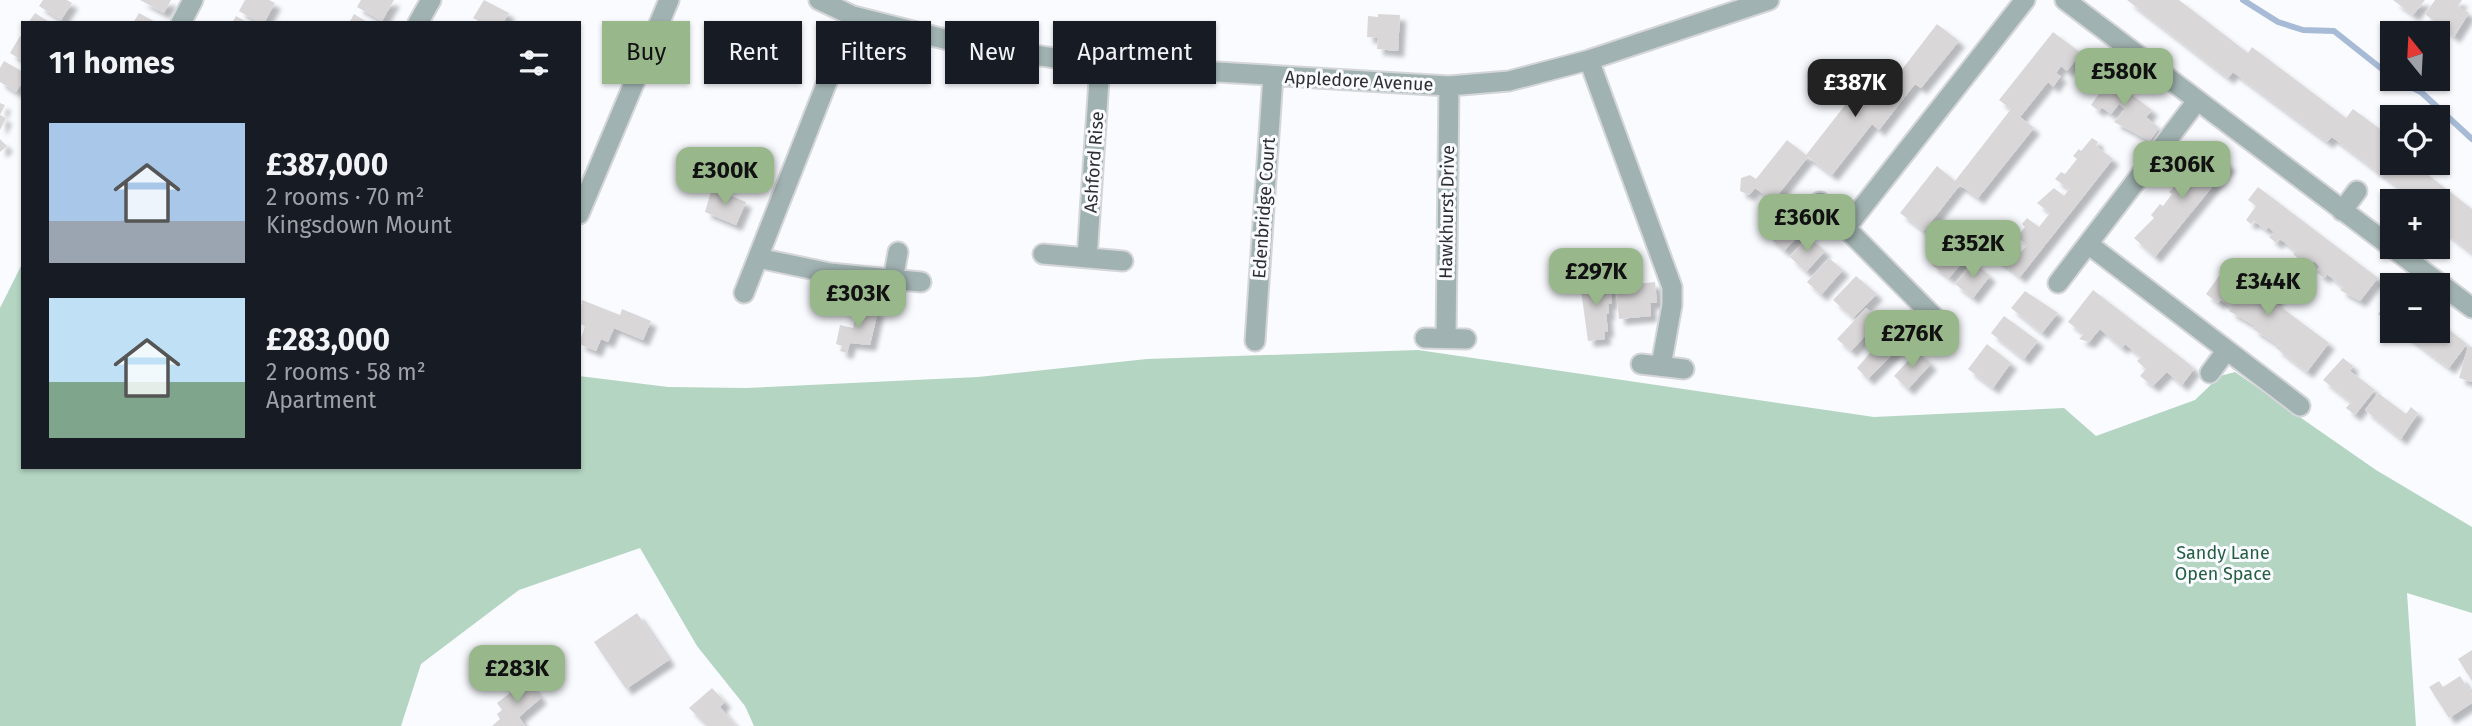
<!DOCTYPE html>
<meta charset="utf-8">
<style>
:root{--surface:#171b24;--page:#242831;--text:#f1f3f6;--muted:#9ea1a6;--accent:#98b88c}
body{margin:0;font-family:"Fira Sans",sans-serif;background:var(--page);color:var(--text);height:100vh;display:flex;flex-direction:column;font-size:26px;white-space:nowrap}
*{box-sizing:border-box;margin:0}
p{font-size:23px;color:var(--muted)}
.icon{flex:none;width:38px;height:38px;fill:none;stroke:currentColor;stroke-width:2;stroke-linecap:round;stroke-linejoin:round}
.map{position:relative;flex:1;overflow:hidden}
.drawer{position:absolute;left:21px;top:21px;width:560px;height:448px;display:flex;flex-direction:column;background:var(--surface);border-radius:0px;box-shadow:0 2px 5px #0004}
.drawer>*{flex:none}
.hud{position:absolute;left:602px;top:21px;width:665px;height:63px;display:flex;gap:14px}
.needle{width:46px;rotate:342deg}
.fabs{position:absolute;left:2380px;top:21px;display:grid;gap:14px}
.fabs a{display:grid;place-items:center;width:70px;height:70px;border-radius:0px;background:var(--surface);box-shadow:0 2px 5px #0004;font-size:35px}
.price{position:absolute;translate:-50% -60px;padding:0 16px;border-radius:14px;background:var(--accent);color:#111;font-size:23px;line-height:46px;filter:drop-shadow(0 2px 4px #0008)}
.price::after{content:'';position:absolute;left:50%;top:42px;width:21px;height:16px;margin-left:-10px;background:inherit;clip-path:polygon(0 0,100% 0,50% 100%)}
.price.current{background:#222;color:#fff}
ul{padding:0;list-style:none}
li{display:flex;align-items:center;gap:21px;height:175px;padding:0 28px}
li span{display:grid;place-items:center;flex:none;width:196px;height:140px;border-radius:0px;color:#555}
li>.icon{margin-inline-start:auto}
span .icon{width:84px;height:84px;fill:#fffc;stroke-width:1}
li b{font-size:30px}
h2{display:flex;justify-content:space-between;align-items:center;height:84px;padding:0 28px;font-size:30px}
.chip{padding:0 24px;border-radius:0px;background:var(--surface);box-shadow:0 2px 5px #0004;font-size:24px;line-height:63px}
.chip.current{background:var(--accent);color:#111}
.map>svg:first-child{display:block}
</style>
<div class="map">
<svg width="2472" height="726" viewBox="0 0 2472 726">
<defs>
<filter id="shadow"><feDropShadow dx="6" dy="6" stdDeviation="2" flood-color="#0004"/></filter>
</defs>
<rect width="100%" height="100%" fill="#fafbff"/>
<path fill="#b4d5c2" d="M 23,262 L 23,467 L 579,467 L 579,376 L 668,387 L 746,388 L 978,377 L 1147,359 L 1418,350 L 1874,417 L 2064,408 L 2096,436 L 2195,400 L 2220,376 L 2235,372 L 2376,470 L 2472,527 L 2472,613 L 2407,593 L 2416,726 L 754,726 L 745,706 L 697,646 L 640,548 L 519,590 L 421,664 L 401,726 L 0,726 L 0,308 Z"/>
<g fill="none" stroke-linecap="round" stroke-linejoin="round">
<path stroke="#a7bad6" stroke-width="6" d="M 2243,0 L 2278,22 L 2303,30 L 2334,31 L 2392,77
M 2395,79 L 2421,92 L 2472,139"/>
</g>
<path fill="#dad7d9" filter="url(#shadow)" d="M 43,0 L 67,0 L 72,3 L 61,20 L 39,6 Z
M 140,0 L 171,0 L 164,13 Z
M 245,0 L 269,0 L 275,3 L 264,23 L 260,23 L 239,11 Z
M 361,0 L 394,0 L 382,21 L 357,7 Z
M 484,0 L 509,13 L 503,23 L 482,23 L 473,18 Z
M 2127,0 L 2179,0 L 2248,53 L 2252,47 L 2346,118 L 2353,109 L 2392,138 L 2392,163 L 2423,163 L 2419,168 L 2472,209 L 2472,253 L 2438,227 L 2438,201 L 2404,201 L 2397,196 L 2402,190 L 2332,137 L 2327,142 L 2233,72 L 2228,78 Z
M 2393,0 L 2425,0 L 2413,15 Z
M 2435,0 L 2462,0 L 2458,6 L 2469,13 L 2454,37 L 2425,14 Z
M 35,13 L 51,23 L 28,23 Z
M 139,13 L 157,23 L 133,23 Z
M 354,14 L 369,23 L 349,23 Z
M 1378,14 L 1400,15 L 1398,51 L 1377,49 L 1378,38 L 1367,37 L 1368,16 L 1378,17 Z
M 236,16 L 249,23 L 232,23 Z
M 1937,24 L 1959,41 L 1921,88 L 1915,84 L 1879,130 L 1872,124 L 1832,175 L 1808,157 L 1773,201 L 1755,188 L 1749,195 L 1740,191 L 1741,178 L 1750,175 L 1756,179 L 1787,140 L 1806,155 L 1846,104 L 1858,113 L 1894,67 L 1900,72 Z
M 2053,32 L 2081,53 L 2067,71 L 2061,66 L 2056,73 L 2061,76 L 2053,87 L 2048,82 L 2020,117 L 2034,128 L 1978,198 L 1960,185 L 1924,231 L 1900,213 L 1937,166 L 1955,181 L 2011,109 L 1999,100 Z
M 20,36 L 23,37 L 23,61 L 10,53 Z
M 4,61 L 23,72 L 23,81 L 16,92 L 0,82 L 0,68 Z
M 2102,73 L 2152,110 L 2146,117 L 2159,128 L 2150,141 L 2114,122 L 2125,109 L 2119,104 L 2111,114 L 2101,107 L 2099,111 L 2091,105 L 2101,91 L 2093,85 Z
M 0,103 L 5,105 L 0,115 L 6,118 L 0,130 Z
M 2092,138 L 2098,142 L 2096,146 L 2113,159 L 2020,277 L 1989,253 L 1995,244 L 2002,249 L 2008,241 L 2021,252 L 2027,245 L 2017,237 L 2025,227 L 2022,224 L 2027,218 L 2039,227 L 2050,213 L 2037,203 L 2054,188 L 2064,196 L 2069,189 L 2055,179 L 2061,172 L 2065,174 L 2077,159 L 2073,156 L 2079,149 L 2081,151 Z
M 0,139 L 7,146 L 0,152 Z
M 2208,148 L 2230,165 L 2155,257 L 2134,238 L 2154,218 L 2151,215 L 2160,204 L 2163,206 L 2172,194 L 2169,192 L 2190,171 L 2187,169 L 2196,157 L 2199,160 Z
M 2258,187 L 2378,278 L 2360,301 L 2340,290 L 2343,287 L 2327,274 L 2324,278 L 2316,272 L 2320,267 L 2314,261 L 2308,269 L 2299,262 L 2300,260 L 2293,254 L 2296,251 L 2280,239 L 2276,243 L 2269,237 L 2274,232 L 2268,227 L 2266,230 L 2254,221 L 2251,224 L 2246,220 L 2256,206 L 2248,200 Z
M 712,188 L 746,202 L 736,225 L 705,212 Z
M 1786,216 L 1803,231 L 1784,251 L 1768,236 Z
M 1808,237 L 1825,251 L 1806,272 L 1790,257 Z
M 1950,243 L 1967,257 L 1949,278 L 1932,265 Z
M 1829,258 L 1843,270 L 1821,295 L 1807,282 Z
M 1973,262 L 1990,276 L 1973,298 L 1955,284 Z
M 2227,265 L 2265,294 L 2270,288 L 2279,295 L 2274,302 L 2329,343 L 2307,372 L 2276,348 L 2278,345 L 2253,329 L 2255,326 L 2229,311 L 2232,308 L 2221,300 L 2218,303 L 2206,294 Z
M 1856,276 L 1877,294 L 1853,318 L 1833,300 Z
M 1626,278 L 1627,285 L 1655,282 L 1657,303 L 1650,303 L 1651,316 L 1619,319 L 1615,279 Z
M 1610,281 L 1612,303 L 1608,304 L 1609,314 L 1606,314 L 1608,331 L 1604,332 L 1605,339 L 1588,341 L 1580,283 Z
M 2093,290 L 2188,363 L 2194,369 L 2182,385 L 2167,372 L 2153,386 L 2140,376 L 2146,369 L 2137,361 L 2141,357 L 2125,344 L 2122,348 L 2100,329 L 2089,342 L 2079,339 L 2084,334 L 2068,322 Z
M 2025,291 L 2058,313 L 2042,333 L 2011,308 Z
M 2392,296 L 2392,325 L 2378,314 Z
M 582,300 L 620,315 L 622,309 L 651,321 L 643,340 L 614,328 L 608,342 L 601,339 L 596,351 L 579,344 L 585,326 L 579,324 Z
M 859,306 L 878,311 L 870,345 L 850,343 L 847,353 L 840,351 L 842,346 L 836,344 L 840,325 L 853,328 Z
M 1866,308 L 1880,320 L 1851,351 L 1837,339 Z
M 2004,316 L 2038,341 L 2024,359 L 1991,333 Z
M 2438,321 L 2467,344 L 2449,368 L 2400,331 L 2438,331 Z
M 1891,329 L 1905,342 L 1868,379 L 1857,368 Z
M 1987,344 L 2011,363 L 1993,388 L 1968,369 Z
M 2468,346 L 2472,347 L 2472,382 L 2459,378 Z
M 1917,351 L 1931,364 L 1908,389 L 1894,376 Z
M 2343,358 L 2353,366 L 2350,371 L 2375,390 L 2355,415 L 2346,408 L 2351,402 L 2323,380 Z
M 2378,393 L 2406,414 L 2411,407 L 2418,413 L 2401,439 L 2365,410 Z
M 637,613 L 669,660 L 626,689 L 594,642 Z
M 2472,650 L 2472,681 L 2458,659 Z
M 2460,676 L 2472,694 L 2472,703 L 2449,718 L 2429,687 L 2439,681 L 2443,687 Z
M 527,680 L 541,698 L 519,717 L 525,726 L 492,726 L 500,719 L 497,714 L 502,710 L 497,703 Z
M 712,688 L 725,702 L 720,707 L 736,726 L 707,726 L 689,708 Z"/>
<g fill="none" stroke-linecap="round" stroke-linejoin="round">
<g stroke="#d5d6da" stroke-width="23">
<path id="minor" d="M 819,0 L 853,16 L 964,44 L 1100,65 L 1449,86 L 1509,81 L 1589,60 L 1769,0
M 2065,0 L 2472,308
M 181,23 L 193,0
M 418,23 L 431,0
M 1589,60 L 1672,287 L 1672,305 L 1661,366
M 1820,202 L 1944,327
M 2342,211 L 2357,191
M 579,214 L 669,0
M 1846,228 L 2025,0
M 2088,244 L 2300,406
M 1043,254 L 1123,261
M 758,258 L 830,273 L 921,282
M 1087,258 L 1100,65
M 893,280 L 898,252
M 2058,283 L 2197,101
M 744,293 L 853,16
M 1425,338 L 1466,339
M 1446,338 L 1449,86
M 1255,341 L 1273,76
M 1641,364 L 1684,369
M 2210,373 L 2226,351"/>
</g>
<use href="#minor" stroke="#a0b2b1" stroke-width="19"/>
</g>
<g text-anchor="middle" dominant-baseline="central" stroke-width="6" stroke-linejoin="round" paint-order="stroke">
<g font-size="18" fill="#2d2e2f" stroke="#fafbff">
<text transform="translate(1359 81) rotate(3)">Appledore Avenue</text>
<text transform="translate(1094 162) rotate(-86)">Ashford Rise</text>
<text transform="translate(1264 208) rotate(-86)">Edenbridge Court</text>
<text transform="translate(1447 212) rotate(-89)">Hawkhurst Drive</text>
</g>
<g font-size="18" fill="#265e43" stroke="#fafbff">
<text x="2223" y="553">Sandy Lane<tspan x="2223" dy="21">Open Space</tspan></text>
</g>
</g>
</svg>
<div class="fabs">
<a><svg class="needle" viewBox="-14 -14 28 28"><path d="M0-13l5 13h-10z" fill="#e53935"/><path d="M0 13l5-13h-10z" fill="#9ea1a6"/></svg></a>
<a><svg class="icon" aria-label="locate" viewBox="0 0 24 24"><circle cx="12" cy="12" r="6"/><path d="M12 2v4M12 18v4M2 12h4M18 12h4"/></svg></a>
<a>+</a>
<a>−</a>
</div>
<b class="price" style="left:2124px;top:108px">£580K</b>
<b class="price current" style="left:1855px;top:119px">£387K</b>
<b class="price" style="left:2182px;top:201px">£306K</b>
<b class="price" style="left:725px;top:207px">£300K</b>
<b class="price" style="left:1807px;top:254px">£360K</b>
<b class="price" style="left:1973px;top:280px">£352K</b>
<b class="price" style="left:1596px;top:308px">£297K</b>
<b class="price" style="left:2268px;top:318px">£344K</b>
<b class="price" style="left:858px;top:330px">£303K</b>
<b class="price" style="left:1912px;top:370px">£276K</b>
<b class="price" style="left:517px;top:705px">£283K</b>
<div class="hud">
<a class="chip current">Buy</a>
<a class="chip">Rent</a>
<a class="chip">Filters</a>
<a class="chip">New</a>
<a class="chip">Apartment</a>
</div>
<section class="drawer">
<h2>11 homes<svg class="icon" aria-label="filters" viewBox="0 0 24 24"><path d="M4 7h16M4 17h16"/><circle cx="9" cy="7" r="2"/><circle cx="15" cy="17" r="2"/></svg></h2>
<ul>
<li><span style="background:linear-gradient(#a9c7e8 70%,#9aa5b1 0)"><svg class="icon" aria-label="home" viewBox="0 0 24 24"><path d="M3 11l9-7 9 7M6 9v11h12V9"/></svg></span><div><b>£387,000</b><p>2 rooms · 70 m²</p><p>Kingsdown Mount</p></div></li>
<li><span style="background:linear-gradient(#bfe0f5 60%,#7fa58c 0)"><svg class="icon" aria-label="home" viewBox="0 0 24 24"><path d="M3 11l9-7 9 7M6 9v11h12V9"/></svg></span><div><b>£283,000</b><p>2 rooms · 58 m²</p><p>Apartment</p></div></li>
</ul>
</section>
</div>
